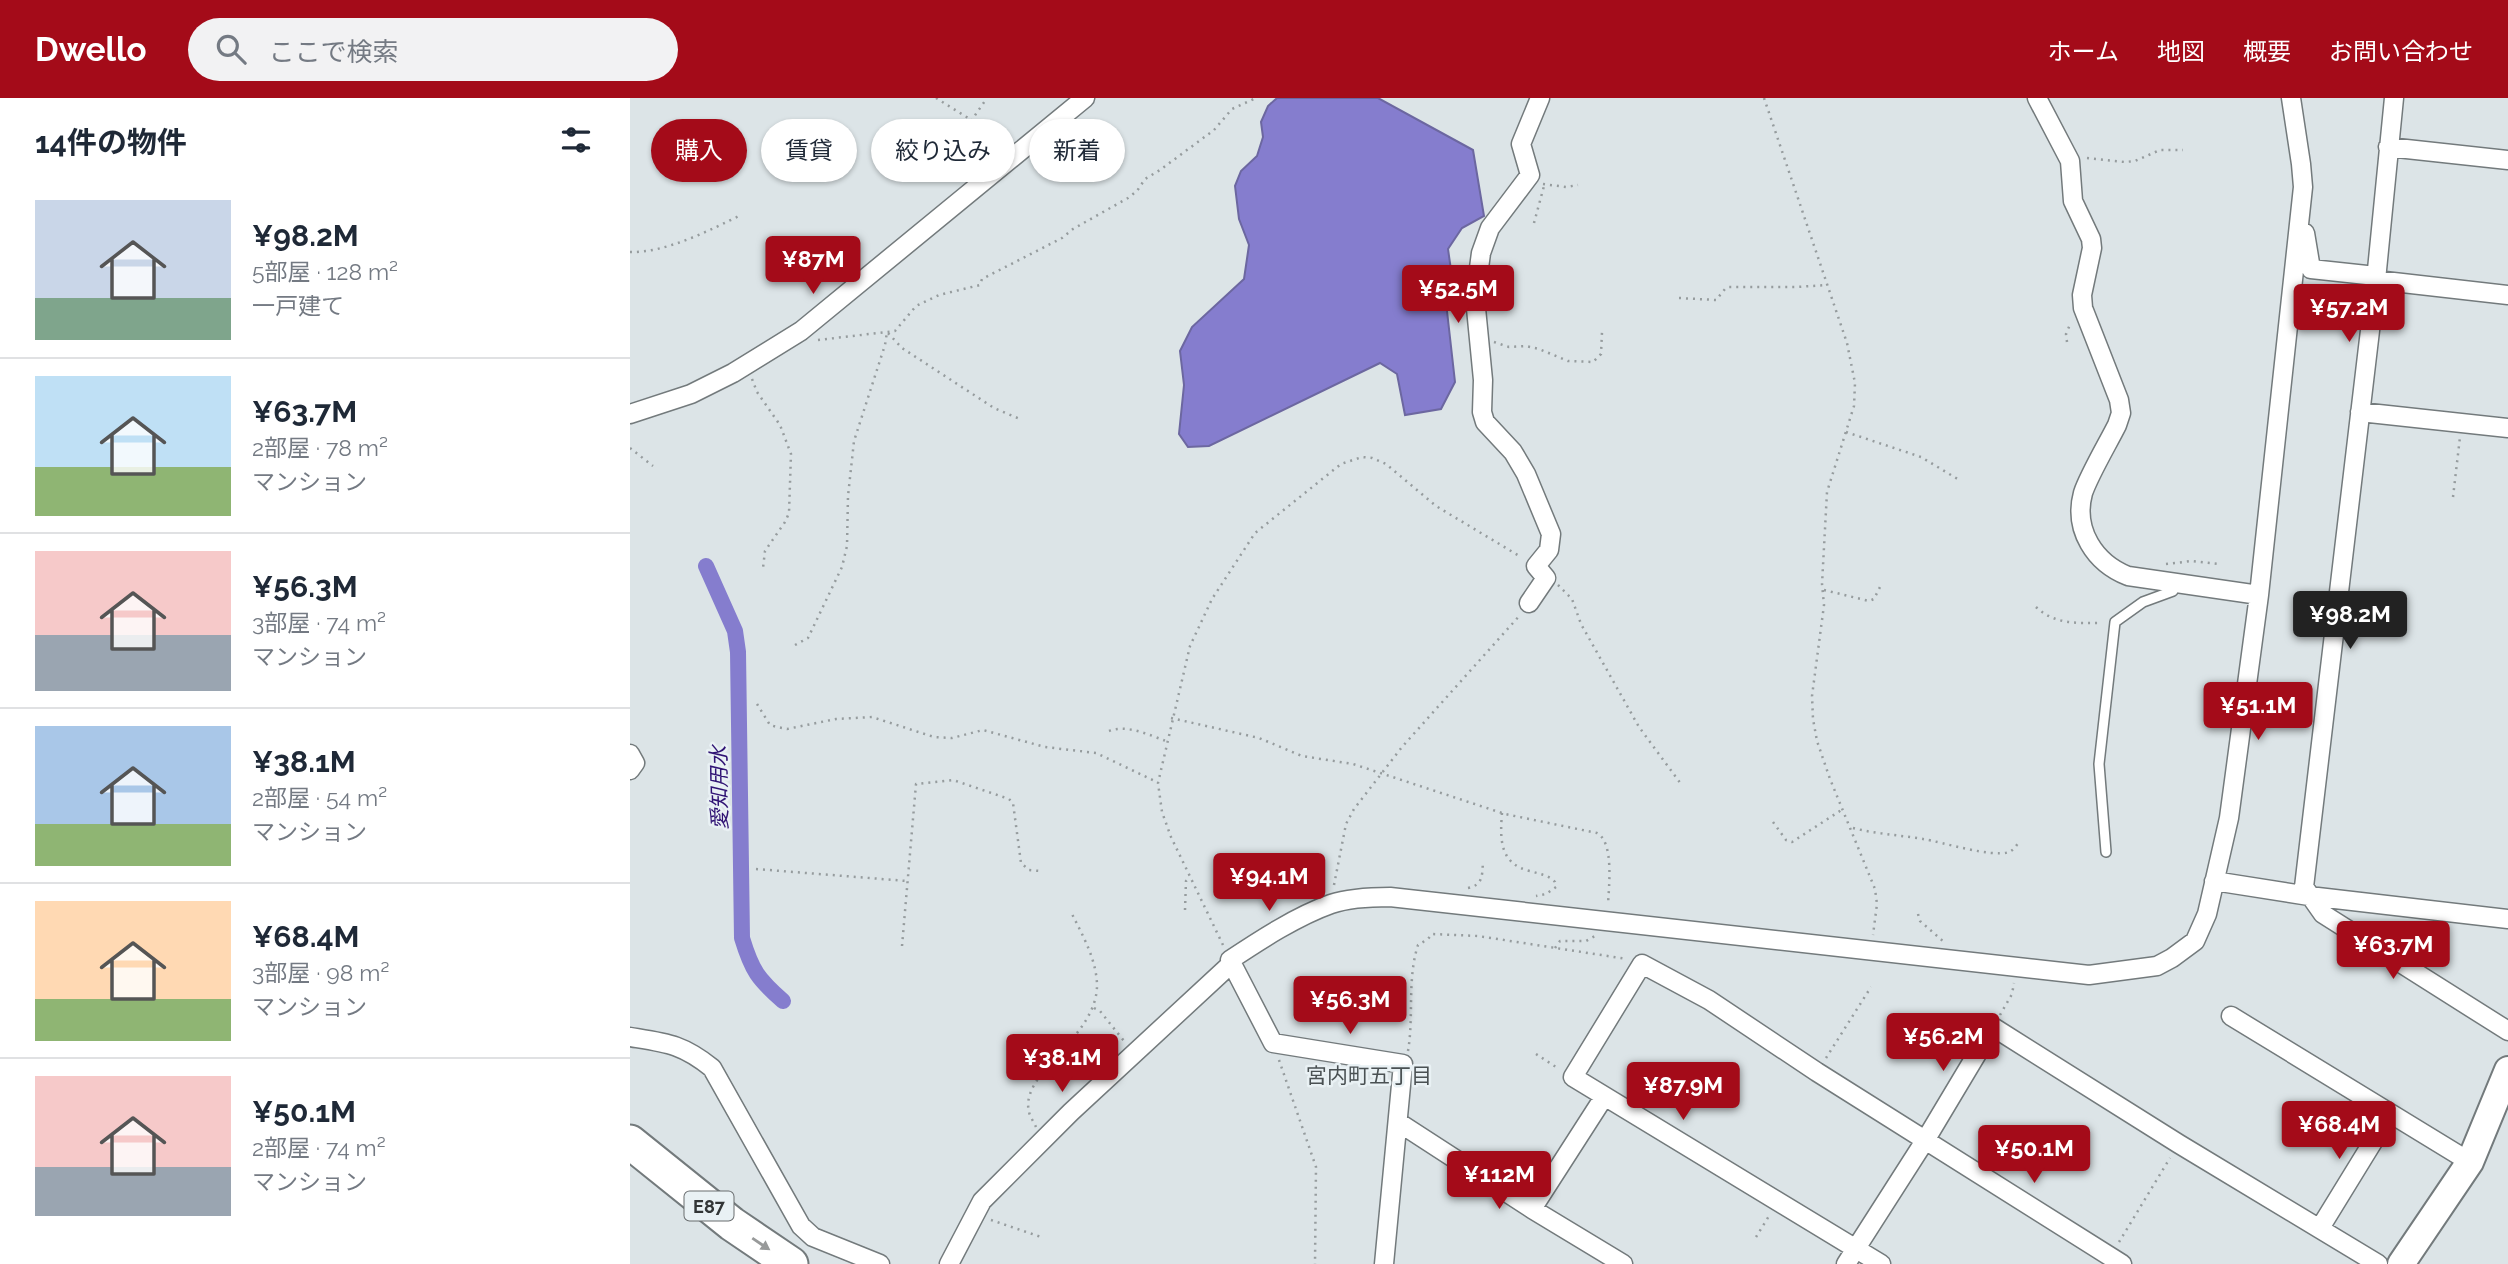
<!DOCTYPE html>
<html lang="ja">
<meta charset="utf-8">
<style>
:root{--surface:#fff;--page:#f2f2f3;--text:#1f2937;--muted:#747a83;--line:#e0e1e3;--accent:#a40b19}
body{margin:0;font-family:Raleway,"Noto Sans JP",sans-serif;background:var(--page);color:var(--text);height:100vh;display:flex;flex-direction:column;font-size:26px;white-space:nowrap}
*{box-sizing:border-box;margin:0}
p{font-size:23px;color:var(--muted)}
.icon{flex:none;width:38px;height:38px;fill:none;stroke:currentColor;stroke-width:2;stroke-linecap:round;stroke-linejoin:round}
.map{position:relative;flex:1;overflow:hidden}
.panel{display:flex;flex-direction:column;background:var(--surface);width:630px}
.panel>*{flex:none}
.guide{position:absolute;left:21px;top:21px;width:665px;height:63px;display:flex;gap:14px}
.price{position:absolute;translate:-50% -60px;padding:0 16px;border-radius:7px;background:var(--accent);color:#fff;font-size:23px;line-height:46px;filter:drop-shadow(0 2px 4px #0008)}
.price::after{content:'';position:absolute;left:50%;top:42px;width:21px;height:16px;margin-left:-10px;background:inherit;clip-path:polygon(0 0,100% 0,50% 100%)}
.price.on{background:#222;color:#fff}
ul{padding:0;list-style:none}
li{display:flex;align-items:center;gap:21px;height:175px;padding:0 35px}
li+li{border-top:2px solid var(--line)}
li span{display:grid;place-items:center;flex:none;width:196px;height:140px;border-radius:0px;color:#555}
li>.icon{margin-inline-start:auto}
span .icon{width:84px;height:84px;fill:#fffc;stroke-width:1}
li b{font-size:30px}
h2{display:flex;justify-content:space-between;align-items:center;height:84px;padding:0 35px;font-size:30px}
.tag{padding:0 24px;border-radius:32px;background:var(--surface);box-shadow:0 2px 5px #0004;font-size:24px;line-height:63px}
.tag.on{background:var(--accent);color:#fff}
header{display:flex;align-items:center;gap:42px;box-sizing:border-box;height:98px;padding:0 35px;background:var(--accent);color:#fff}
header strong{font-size:33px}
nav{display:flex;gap:38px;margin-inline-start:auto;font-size:24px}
.search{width:490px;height:63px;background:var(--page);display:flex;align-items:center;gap:18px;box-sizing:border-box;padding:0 24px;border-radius:38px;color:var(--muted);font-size:26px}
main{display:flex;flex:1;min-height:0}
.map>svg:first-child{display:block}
</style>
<header>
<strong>Dwello</strong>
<div class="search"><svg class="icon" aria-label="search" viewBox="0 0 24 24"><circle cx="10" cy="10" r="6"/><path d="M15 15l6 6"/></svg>ここで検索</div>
<nav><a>ホーム</a><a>地図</a><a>概要</a><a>お問い合わせ</a></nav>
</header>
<main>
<section class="panel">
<h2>14件の物件<svg class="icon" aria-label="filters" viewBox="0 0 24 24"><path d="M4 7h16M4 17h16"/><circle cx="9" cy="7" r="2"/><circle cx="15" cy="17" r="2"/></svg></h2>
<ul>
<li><span style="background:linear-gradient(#c9d6e8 70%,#7fa58c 0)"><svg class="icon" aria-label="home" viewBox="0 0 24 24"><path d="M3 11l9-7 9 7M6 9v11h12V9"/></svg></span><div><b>¥98.2M</b><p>5部屋 · 128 m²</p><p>一戸建て</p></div></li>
<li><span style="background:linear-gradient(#bfe0f5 65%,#8fb573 0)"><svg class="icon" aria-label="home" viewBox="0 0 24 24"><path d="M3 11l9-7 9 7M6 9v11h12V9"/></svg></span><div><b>¥63.7M</b><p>2部屋 · 78 m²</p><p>マンション</p></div></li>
<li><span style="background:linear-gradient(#f6c9c9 60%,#9aa5b1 0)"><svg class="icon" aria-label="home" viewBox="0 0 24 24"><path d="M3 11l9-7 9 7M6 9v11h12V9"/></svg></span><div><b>¥56.3M</b><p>3部屋 · 74 m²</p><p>マンション</p></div></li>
<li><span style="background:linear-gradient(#a9c7e8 70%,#8fb573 0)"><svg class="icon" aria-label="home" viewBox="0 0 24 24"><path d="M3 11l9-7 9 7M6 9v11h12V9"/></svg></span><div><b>¥38.1M</b><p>2部屋 · 54 m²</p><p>マンション</p></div></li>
<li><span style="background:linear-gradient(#ffd9b3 70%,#8fb573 0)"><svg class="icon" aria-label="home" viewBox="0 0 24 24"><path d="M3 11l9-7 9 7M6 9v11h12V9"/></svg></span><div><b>¥68.4M</b><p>3部屋 · 98 m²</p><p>マンション</p></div></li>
<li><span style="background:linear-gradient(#f6c9c9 65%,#9aa5b1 0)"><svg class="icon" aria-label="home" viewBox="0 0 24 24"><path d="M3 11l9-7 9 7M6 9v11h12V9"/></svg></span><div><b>¥50.1M</b><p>2部屋 · 74 m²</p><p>マンション</p></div></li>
</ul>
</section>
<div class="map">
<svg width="1878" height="1166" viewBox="0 0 1878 1166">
<rect width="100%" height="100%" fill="#dce4e7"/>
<path fill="#857dce" stroke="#6c67a0" stroke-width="2" d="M 647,0 L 748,0 L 843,52 L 854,118 L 832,130 L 818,151 L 821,172 L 817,213 L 825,284 L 811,311 L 775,317 L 767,276 L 750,265 L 579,348 L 558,349 L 549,336 L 554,287 L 550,253 L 562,229 L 614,181 L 619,147 L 609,121 L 605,88 L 611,73 L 627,58 L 633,39 L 631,24 L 638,8 Z"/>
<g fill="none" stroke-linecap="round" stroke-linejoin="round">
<path stroke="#857dce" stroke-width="16" d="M 76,468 L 105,533 L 108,554 L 112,840 C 122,873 128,881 153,903"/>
<g stroke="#737a7c" stroke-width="12">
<path id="lane" d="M 1476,754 L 1469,666 L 1485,524 L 1513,504 L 1543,493 L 1546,485"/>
</g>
<g stroke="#737a7c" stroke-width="21">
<path id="street" d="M 1407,0 L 1440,63 L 1443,103 L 1461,141 L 1462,150 L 1452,197 L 1453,210 L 1489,302 L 1491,315 L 1487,327 C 1478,345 1459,377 1453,395 C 1443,432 1465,465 1498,478 L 1629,497
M 1764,0 L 1746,182 L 1674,789 L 1693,816 L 1878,933
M 1758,49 L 1878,62
M 1675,135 L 1681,171 L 1746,178
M 1746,182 L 1878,197
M 1730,314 L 1878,330
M 0,316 L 61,296 L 103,275 L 171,233 L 455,0
M 899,505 L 916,480 L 906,468 L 919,452 L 921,436 L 896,376 L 883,354 L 855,324 L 852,314 L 853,282 L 845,200 L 851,155 L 860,130 L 900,77 L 891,46 L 910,0
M 0,656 L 5,665 L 0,672
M 1584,783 L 1679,798 L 1878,821
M 1601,918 L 1840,1064
M 0,939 C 37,945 52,946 82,970 L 171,1128 L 183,1139 L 250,1166
M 768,1024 L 902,1111 L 993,1166
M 902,1111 L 974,999
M 1690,1130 L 1760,1016
M 319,1166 L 352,1103 L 441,1014 L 602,865
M 754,1166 L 773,966 L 643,945 L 600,862 C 630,842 667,818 701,806 C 719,800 741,799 760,799 L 1459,877 L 1527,868 L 1542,860 L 1565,843 L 1577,816 L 1599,720 L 1629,497 L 1673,89 L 1671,66 L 1661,0
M 1216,1166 L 1296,1041 L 1363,929 L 1549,1046 L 1748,1166
M 1251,1166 L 943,979 L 1012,866 L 1079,902 L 1187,974 L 1492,1166"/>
</g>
<g stroke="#737a7c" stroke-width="30">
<path id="secondary" d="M 1771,1166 L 1840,1064 L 1878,972"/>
</g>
<g stroke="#737a7c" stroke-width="37">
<path id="highway" d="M 0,1044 L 102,1126 L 161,1166"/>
</g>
<path stroke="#969c9e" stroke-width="2.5" stroke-dasharray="2 5" stroke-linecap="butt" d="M 306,0 L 351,28 L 357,35 L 362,56
M 1134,0 L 1217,245 L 1225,285 L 1224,308 L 1197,394 L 1192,486 L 1194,507 L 1182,598 L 1183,621 L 1187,643 L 1200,681 L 1245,791 L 1247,806 L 1243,837
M 341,23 L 357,0
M 1457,60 L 1495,64 L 1505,63 L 1530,52 L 1553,52
M 913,86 L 936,89 L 948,87
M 904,125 L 914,88
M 0,154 C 36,155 80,132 111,117
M 1049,200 L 1086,202 L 1095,191 L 1099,189 L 1167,189 L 1196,187
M 188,242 L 265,233 L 286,208 L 309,197 L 350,187 L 352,181 L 432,140 L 443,131 L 498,100 L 507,93 L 515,81 L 530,72 L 584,32 L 602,11 L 626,0
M 864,244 L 879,249 L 896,248 L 909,251 L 938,263 L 963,264 L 971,256 L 972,234
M 1437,244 L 1436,236 L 1441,224
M 122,281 L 127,294 L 150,327 L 161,356 L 159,415 L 155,424 L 135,453 L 133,470
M 1216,334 L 1291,359 L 1331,383
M 0,350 L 23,368
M 1823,399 L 1830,339
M 1536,466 L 1562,463 L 1588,466
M 928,487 L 942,501 L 951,526 L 1009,629 L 1051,686
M 1194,492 L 1239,503 L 1244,501 L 1251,487
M 1406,509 C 1425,527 1448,525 1472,525
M 165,547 L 178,540 L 212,469 L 217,448 L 218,398 L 224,343 L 255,247 L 257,234 L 272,250 L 364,310 L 390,321
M 127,606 L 140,627 L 147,629 L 157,631 L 206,621 L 242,619 L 304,639 L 322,640 L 353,632 L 415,649 L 466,655 L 527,684
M 541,620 L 629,640 L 672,658 L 723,666 L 875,716 L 967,735 C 984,744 979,788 978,806
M 479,633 C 497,626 519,637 536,643
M 872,715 C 870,740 869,766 900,773 C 909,776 919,777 925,784 L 926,789 L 916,796 L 906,798
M 1143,724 L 1156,742 L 1162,744 L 1213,711
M 1223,730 C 1246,736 1269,737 1293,741 C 1312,744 1362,760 1379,754 C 1384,752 1387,747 1390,742
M 126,771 L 277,783
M 704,787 L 716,726 L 724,711 L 772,649 L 891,516
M 838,790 C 853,787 852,778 853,764
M 555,812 L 556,783 L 558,781
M 1288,816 L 1290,823 L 1314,844
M 593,847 L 541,739 L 532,714 L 528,685 L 560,548 L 582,501 L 625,435 L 711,366 L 732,359 L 742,360 L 756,366 L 806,408 L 891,459
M 272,848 L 286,686 L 323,682 L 379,701 L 383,705 L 391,765 L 399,772 L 410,773
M 925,850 L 930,843 L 956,843 L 965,838
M 464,910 L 470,913 L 494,943
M 1370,917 L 1382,896 L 1384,885
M 778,953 C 784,918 777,881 788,847 L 798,841 L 802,836 L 848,838 L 997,861
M 906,956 L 929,971
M 1196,960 L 1241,889
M 649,962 L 686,1069 L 685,1166
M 406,1029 C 404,1024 400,1019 399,1014 C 389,974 468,940 467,886 C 466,861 453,838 442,816
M 361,1122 L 414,1140
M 1126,1139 L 1139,1118
M 1489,1144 L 1540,1060"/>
<use href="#lane" stroke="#fff" stroke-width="9"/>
<use href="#street" stroke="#fff" stroke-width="18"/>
<use href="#secondary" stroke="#fff" stroke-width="26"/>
<use href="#highway" stroke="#fff" stroke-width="33"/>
</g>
<defs><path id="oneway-solid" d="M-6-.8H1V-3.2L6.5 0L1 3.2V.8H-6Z" transform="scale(1.75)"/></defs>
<use fill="#989a9a" href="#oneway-solid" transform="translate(131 1146) rotate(34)"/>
<g text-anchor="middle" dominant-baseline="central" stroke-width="5" stroke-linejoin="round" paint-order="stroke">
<rect fill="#e9f1f4" stroke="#696d6f" stroke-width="2" x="54.5" y="1093.5" width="49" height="29" rx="5"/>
<g font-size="18" font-weight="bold" fill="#323536">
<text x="79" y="1108">E87</text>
</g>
<g font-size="21" font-style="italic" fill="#301374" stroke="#e9f1f4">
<text transform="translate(89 690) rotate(-91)">愛知用水</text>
</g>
<g font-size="21" fill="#4a5153" stroke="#e9f1f4">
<text x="739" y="977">宮内町五丁目</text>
</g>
</g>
</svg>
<b class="price" style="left:183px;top:198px">¥87M</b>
<b class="price" style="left:828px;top:227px">¥52.5M</b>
<b class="price" style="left:1719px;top:246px">¥57.2M</b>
<b class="price on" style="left:1720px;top:553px">¥98.2M</b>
<b class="price" style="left:1628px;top:644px">¥51.1M</b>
<b class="price" style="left:639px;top:815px">¥94.1M</b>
<b class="price" style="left:1763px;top:883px">¥63.7M</b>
<b class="price" style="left:720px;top:938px">¥56.3M</b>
<b class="price" style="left:1313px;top:975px">¥56.2M</b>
<b class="price" style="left:432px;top:996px">¥38.1M</b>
<b class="price" style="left:1053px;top:1024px">¥87.9M</b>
<b class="price" style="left:1709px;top:1063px">¥68.4M</b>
<b class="price" style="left:1404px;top:1087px">¥50.1M</b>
<b class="price" style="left:869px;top:1113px">¥112M</b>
<div class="guide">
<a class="tag on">購入</a>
<a class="tag">賃貸</a>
<a class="tag">絞り込み</a>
<a class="tag">新着</a>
</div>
</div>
</main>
